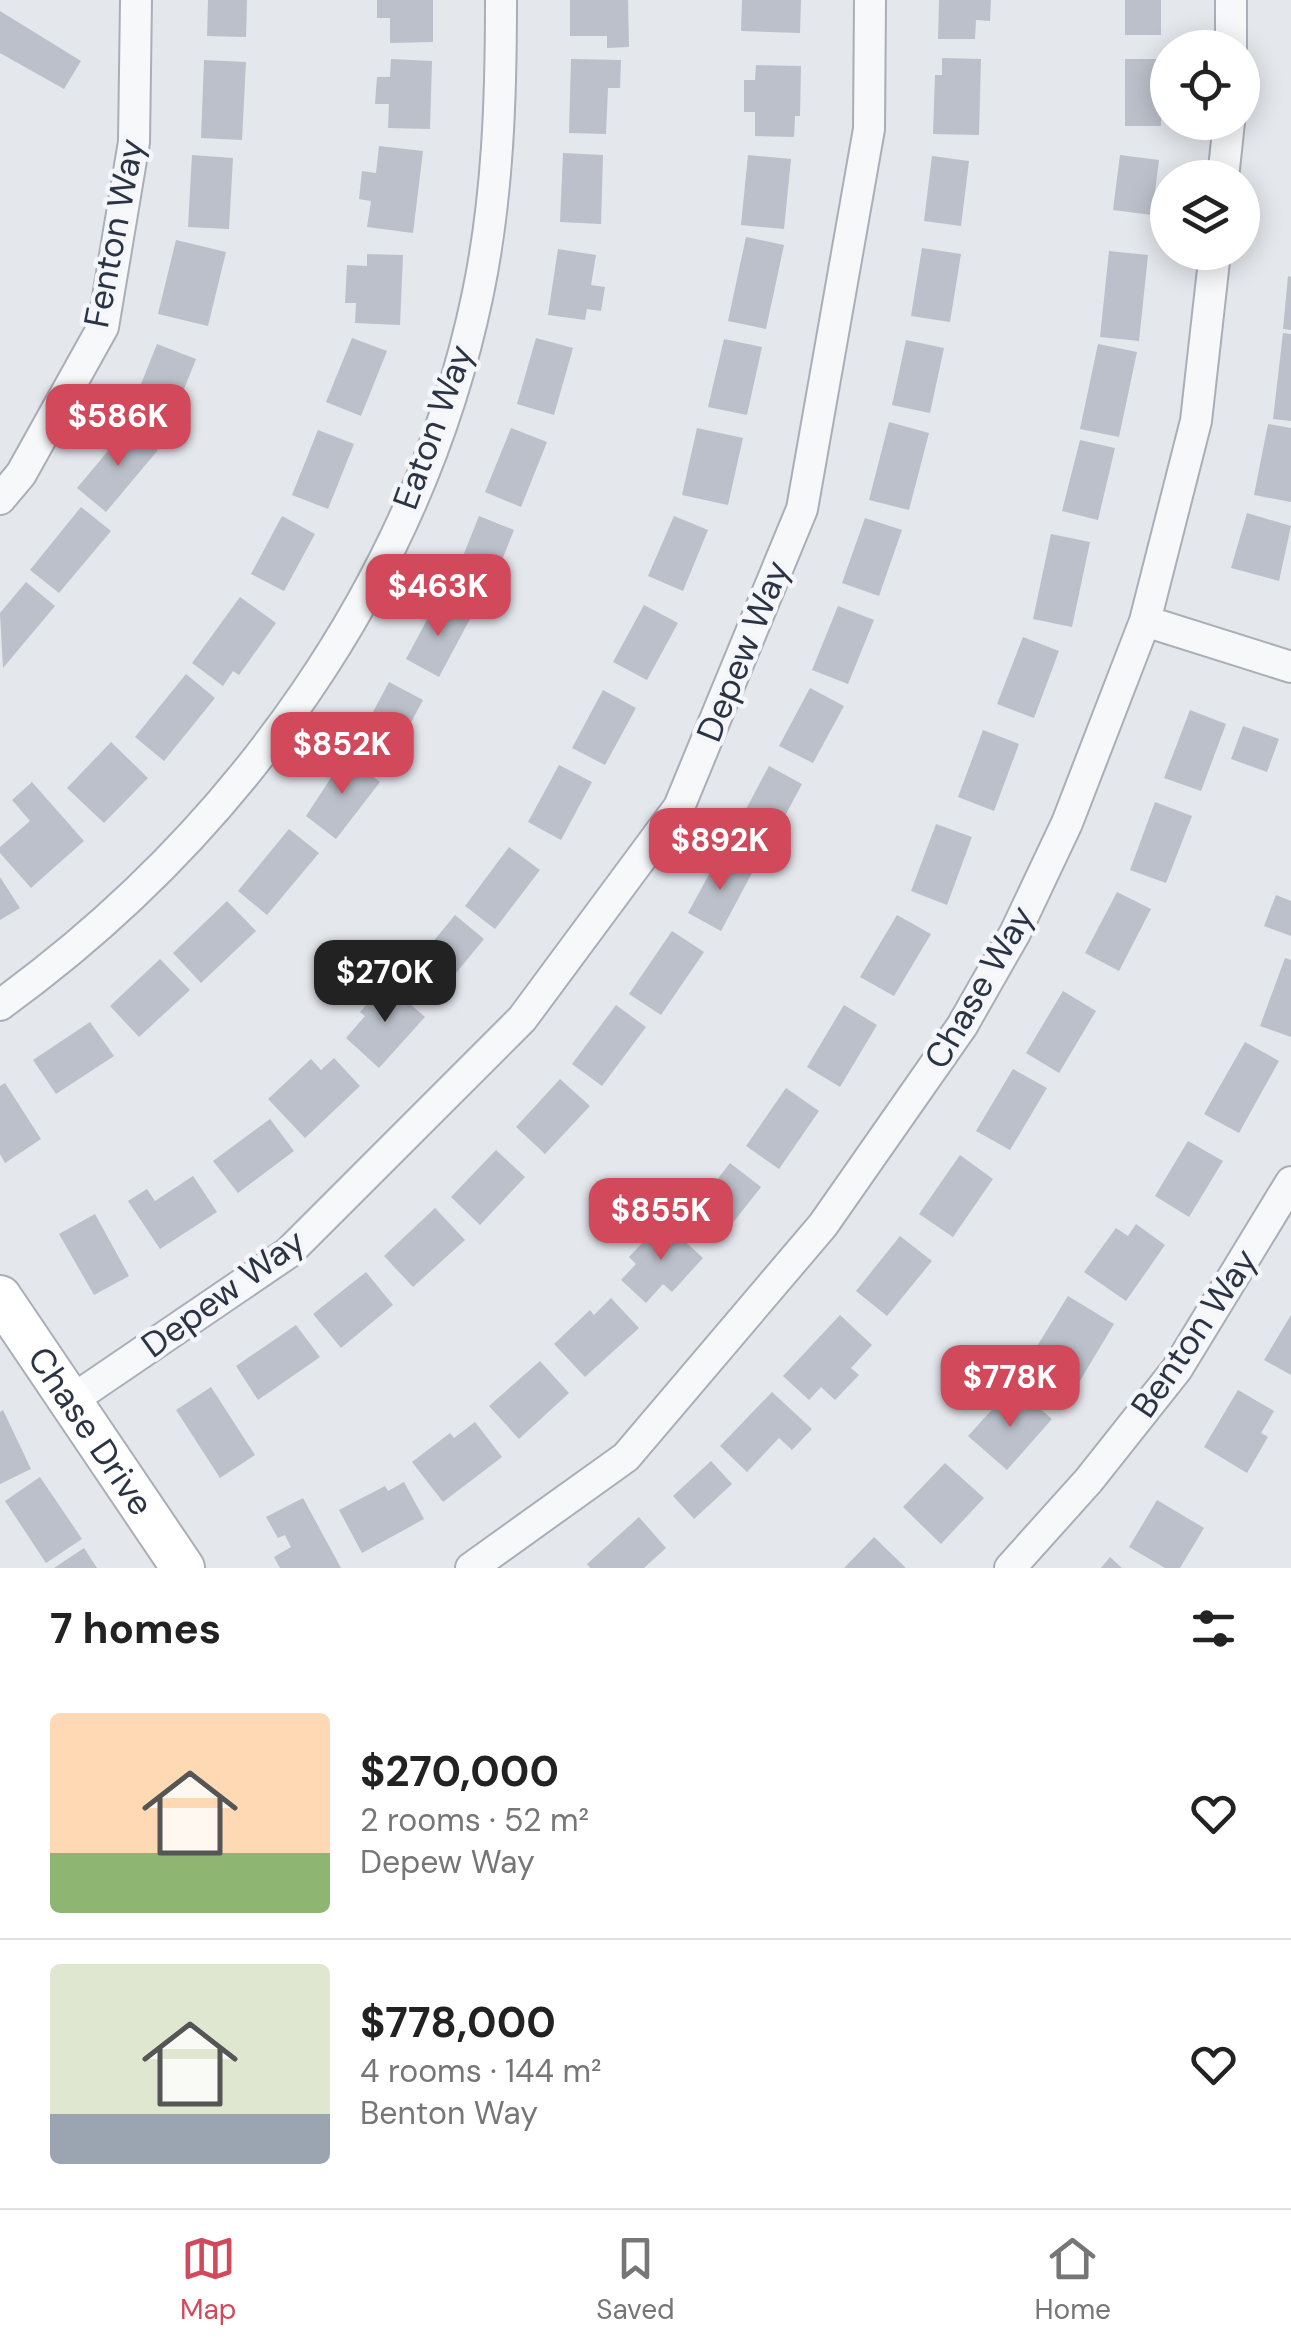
<!DOCTYPE html>
<meta charset="utf-8">
<style>
:root{--surface:#fff;--page:#f2f2f2;--text:#222;--muted:#767676;--line:#e0e0e0;--accent:#d1495b}
body{margin:0;font-family:"DM Sans",sans-serif;background:var(--page);color:var(--text);height:100vh;display:flex;flex-direction:column;font-size:38px;white-space:nowrap}
*{box-sizing:border-box;margin:0}
p{font-size:32px;color:var(--muted)}
.icon{flex:none;width:55px;height:55px;fill:none;stroke:currentColor;stroke-width:2;stroke-linecap:round;stroke-linejoin:round}
.map{position:relative;height:1568px;overflow:hidden}
.details{display:flex;flex-direction:column;background:var(--surface);flex:1}
.details>*{flex:none}
.controls{position:absolute;left:1150px;top:30px;display:grid;gap:20px}
.controls a{display:grid;place-items:center;width:110px;height:110px;border-radius:50%;background:var(--surface);box-shadow:0 5px 25px #0003;font-size:50px}
.price{position:absolute;translate:-50% -85px;padding:0 22px;border-radius:20px;background:var(--accent);color:#fff;font-size:32px;line-height:65px;filter:drop-shadow(0 2px 5px #0008)}
.price::after{content:'';position:absolute;left:50%;top:60px;width:30px;height:22px;margin-left:-15px;background:inherit;clip-path:polygon(0 0,100% 0,50% 100%)}
.price.on{background:#222;color:#fff}
ul{padding:0;list-style:none}
li{display:flex;align-items:center;gap:30px;height:250px;padding:0 50px}
li+li{border-top:2px solid var(--line)}
li span{display:grid;place-items:center;flex:none;width:280px;height:200px;border-radius:10px;color:#555}
li>.icon{margin-inline-start:auto}
span .icon{width:120px;height:120px;fill:#fffc;stroke-width:1}
li b{font-size:42px}
h2{display:flex;justify-content:space-between;align-items:center;height:120px;padding:0 50px;font-size:42px}
.tab-bar{display:flex;justify-content:space-around;align-items:center;height:140px;border-top:2px solid var(--line);background:var(--surface);font-size:28px;color:var(--muted)}
.tab-bar a{display:grid;justify-items:center;gap:5px}
.tab-bar .on{color:var(--accent)}
.map>svg:first-child{display:block}
</style>
<div class="map">
<svg width="1291" height="1568" viewBox="0 0 1291 1568">
<rect width="100%" height="100%" fill="#e4e7ec"/>
<path fill="#bbc0ca" d="M 208,0 L 247,0 L 246,37 L 207,36 Z
M 377,0 L 433,0 L 433,42 L 390,43 L 390,18 L 377,18 Z
M 570,0 L 628,0 L 629,47 L 607,48 L 607,36 L 570,36 Z
M 742,0 L 801,0 L 800,33 L 741,31 Z
M 939,0 L 991,0 L 990,21 L 976,20 L 975,39 L 938,39 Z
M 1125,0 L 1161,0 L 1161,35 L 1125,35 Z
M 0,11 L 81,61 L 64,89 L 0,53 Z
M 942,58 L 981,59 L 979,135 L 933,134 L 935,75 L 942,75 Z
M 391,59 L 432,61 L 430,129 L 388,128 L 389,104 L 375,104 L 377,77 L 390,77 Z
M 571,59 L 621,60 L 620,88 L 608,88 L 606,134 L 569,133 Z
M 1125,59 L 1161,59 L 1161,126 L 1125,126 Z
M 204,60 L 246,62 L 242,140 L 201,138 Z
M 756,65 L 801,66 L 800,116 L 795,116 L 794,137 L 755,136 L 755,112 L 744,112 L 744,80 L 755,80 Z
M 379,146 L 423,151 L 413,233 L 367,227 L 371,201 L 359,199 L 362,171 L 376,173 Z
M 563,153 L 603,155 L 601,224 L 560,222 Z
M 192,155 L 233,158 L 229,229 L 188,227 Z
M 748,155 L 791,159 L 784,229 L 741,225 Z
M 1120,155 L 1159,160 L 1152,215 L 1113,210 Z
M 932,156 L 969,161 L 961,226 L 924,221 Z
M 746,237 L 784,245 L 766,329 L 728,321 Z
M 176,240 L 226,252 L 208,326 L 158,314 Z
M 922,248 L 961,254 L 950,322 L 911,316 Z
M 558,249 L 596,255 L 591,285 L 605,287 L 601,311 L 587,309 L 585,320 L 548,315 Z
M 1109,251 L 1148,255 L 1139,341 L 1100,337 Z
M 367,254 L 403,255 L 400,325 L 355,323 L 356,303 L 345,303 L 347,265 L 367,266 Z
M 1288,276 L 1291,277 L 1291,330 L 1283,329 Z
M 1283,333 L 1291,334 L 1291,421 L 1273,419 Z
M 352,338 L 387,351 L 361,416 L 326,402 Z
M 536,338 L 573,348 L 554,415 L 517,404 Z
M 724,339 L 762,347 L 747,415 L 708,407 Z
M 906,340 L 944,348 L 930,413 L 892,405 Z
M 157,344 L 196,359 L 172,419 L 133,404 Z
M 1098,344 L 1137,352 L 1119,437 L 1080,429 Z
M 889,422 L 929,433 L 909,510 L 869,500 Z
M 1268,424 L 1291,428 L 1291,502 L 1254,495 Z
M 129,426 L 158,450 L 106,512 L 77,488 Z
M 511,428 L 547,442 L 521,507 L 485,492 Z
M 697,428 L 743,438 L 728,505 L 682,495 Z
M 318,430 L 354,444 L 328,509 L 292,495 Z
M 1080,440 L 1115,448 L 1098,520 L 1062,511 Z
M 81,507 L 111,531 L 59,593 L 30,570 Z
M 1247,513 L 1291,526 L 1279,581 L 1231,568 Z
M 282,516 L 315,534 L 284,591 L 251,574 Z
M 479,516 L 514,530 L 488,595 L 453,581 Z
M 674,516 L 708,530 L 683,591 L 648,576 Z
M 865,518 L 902,530 L 879,596 L 842,583 Z
M 1051,534 L 1090,542 L 1072,627 L 1033,619 Z
M 26,582 L 55,606 L 3,668 L 0,613 Z
M 240,597 L 276,623 L 239,675 L 233,671 L 223,686 L 192,663 Z
M 437,601 L 470,619 L 439,677 L 406,659 Z
M 644,605 L 678,623 L 647,680 L 613,662 Z
M 838,606 L 874,620 L 848,684 L 812,670 Z
M 1023,637 L 1059,651 L 1034,718 L 997,704 Z
M 186,674 L 215,698 L 164,761 L 135,737 Z
M 389,682 L 423,700 L 392,758 L 358,740 Z
M 810,688 L 844,706 L 813,763 L 779,746 Z
M 603,690 L 636,708 L 605,765 L 572,748 Z
M 1190,710 L 1226,724 L 1201,791 L 1164,778 Z
M 1243,726 L 1279,739 L 1267,772 L 1231,759 Z
M 983,730 L 1019,744 L 994,811 L 958,797 Z
M 111,742 L 148,778 L 104,823 L 67,788 Z
M 346,755 L 380,782 L 336,839 L 306,816 Z
M 559,765 L 592,782 L 561,840 L 528,822 Z
M 769,766 L 802,784 L 771,842 L 738,824 Z
M 32,782 L 84,841 L 31,888 L 0,853 L 0,847 L 30,821 L 12,800 Z
M 1155,802 L 1192,816 L 1166,883 L 1130,870 Z
M 936,824 L 972,837 L 947,905 L 911,891 Z
M 289,829 L 319,853 L 267,915 L 238,891 Z
M 509,847 L 540,870 L 495,929 L 465,906 Z
M 719,856 L 752,873 L 721,931 L 688,913 Z
M 0,877 L 20,908 L 0,920 Z
M 1117,892 L 1151,909 L 1119,971 L 1085,953 Z
M 1276,895 L 1291,901 L 1291,936 L 1264,926 Z
M 227,901 L 256,931 L 201,983 L 173,953 Z
M 455,915 L 484,939 L 433,1001 L 404,977 Z
M 897,915 L 931,934 L 894,996 L 860,977 Z
M 672,931 L 704,952 L 661,1015 L 629,994 Z
M 1285,958 L 1291,960 L 1291,1037 L 1260,1026 Z
M 160,959 L 190,990 L 139,1037 L 110,1006 Z
M 386,983 L 425,1017 L 379,1068 L 346,1038 L 365,1016 L 360,1012 Z
M 1063,991 L 1096,1011 L 1059,1073 L 1026,1053 Z
M 616,1005 L 646,1027 L 602,1086 L 572,1064 Z
M 844,1005 L 877,1025 L 840,1087 L 807,1067 Z
M 90,1022 L 114,1056 L 56,1094 L 33,1060 Z
M 1245,1042 L 1279,1061 L 1239,1133 L 1204,1114 Z
M 334,1058 L 360,1086 L 305,1138 L 268,1099 L 311,1059 L 321,1070 Z
M 1013,1069 L 1047,1088 L 1010,1150 L 976,1131 Z
M 560,1079 L 590,1106 L 545,1154 L 516,1127 Z
M 5,1083 L 41,1139 L 5,1163 L 0,1154 L 0,1086 Z
M 786,1088 L 819,1111 L 779,1169 L 746,1146 Z
M 270,1119 L 294,1151 L 238,1193 L 213,1161 Z
M 1188,1141 L 1223,1161 L 1189,1217 L 1155,1196 Z
M 496,1150 L 525,1177 L 480,1225 L 451,1197 Z
M 960,1155 L 993,1179 L 953,1237 L 919,1214 Z
M 730,1163 L 761,1187 L 731,1225 L 718,1215 L 703,1235 L 672,1210 L 693,1184 L 706,1194 Z
M 193,1176 L 217,1212 L 160,1249 L 128,1201 L 147,1189 L 155,1201 Z
M 435,1208 L 465,1240 L 413,1287 L 384,1256 Z
M 95,1214 L 129,1276 L 94,1295 L 59,1234 Z
M 663,1221 L 703,1258 L 672,1292 L 663,1284 L 646,1303 L 621,1280 L 636,1264 L 629,1257 Z
M 1136,1224 L 1165,1245 L 1126,1301 L 1084,1272 L 1116,1228 L 1128,1236 Z
M 900,1236 L 932,1261 L 887,1316 L 856,1291 Z
M 366,1272 L 393,1305 L 341,1348 L 313,1314 Z
M 1068,1296 L 1114,1324 L 1078,1384 L 1031,1356 Z
M 611,1298 L 639,1328 L 585,1377 L 554,1344 L 590,1310 L 594,1315 Z
M 840,1315 L 872,1345 L 851,1368 L 859,1375 L 835,1400 L 821,1387 L 809,1400 L 783,1376 Z
M 1291,1315 L 1291,1375 L 1264,1360 Z
M 296,1325 L 320,1357 L 258,1400 L 236,1366 Z
M 540,1361 L 569,1393 L 519,1439 L 489,1406 Z
M 211,1387 L 255,1455 L 220,1478 L 176,1410 Z
M 1238,1390 L 1274,1411 L 1261,1433 L 1268,1437 L 1247,1473 L 1204,1447 Z
M 772,1392 L 812,1429 L 792,1450 L 779,1438 L 747,1472 L 720,1446 Z
M 1021,1392 L 1052,1419 L 1007,1470 L 968,1436 L 997,1404 L 1004,1410 Z
M 3,1410 L 31,1469 L 0,1484 L 0,1412 Z
M 475,1422 L 502,1457 L 443,1502 L 412,1462 L 450,1433 L 454,1438 Z
M 711,1461 L 732,1484 L 694,1519 L 673,1496 Z
M 945,1463 L 984,1498 L 941,1544 L 903,1507 Z
M 40,1477 L 82,1539 L 46,1563 L 5,1501 Z
M 404,1482 L 424,1519 L 362,1553 L 339,1510 L 385,1486 L 388,1491 Z
M 303,1498 L 341,1568 L 280,1568 L 274,1557 L 291,1547 L 285,1535 L 278,1538 L 266,1517 Z
M 1157,1500 L 1204,1528 L 1180,1568 L 1165,1568 L 1129,1547 Z
M 639,1517 L 666,1548 L 644,1568 L 590,1568 L 587,1564 Z
M 874,1537 L 906,1568 L 844,1568 Z
M 84,1548 L 97,1568 L 54,1568 Z
M 1110,1557 L 1122,1568 L 1101,1568 Z"/>
<g fill="none" stroke-linecap="round" stroke-linejoin="round">
<g stroke="#a9aeb7" stroke-width="34">
<path id="street" d="M 1231,48 L 1231,0
M 1223,178 L 1229,122
M 0,499 L 21,474 L 103,327 L 134,142 L 136,0
M 1145,621 L 1291,667
M 0,1005 C 236,834 418,582 478,293 C 498,196 501,98 501,0
M 69,1402 L 288,1253 L 522,1019 L 679,807 L 802,509 L 869,129 L 870,0
M 471,1568 L 626,1457 L 823,1225 L 962,1026 L 1015,933 L 1067,823 L 1145,621 L 1196,421 L 1215,252
M 1010,1568 L 1089,1480 L 1177,1369 L 1291,1182"/>
</g>
<g stroke="#a9aeb7" stroke-width="46">
<g id="secondary">
<path id="s1" d="M 0,1297 L 183,1568"/>
</g>
</g>
<use href="#street" stroke="#f7f8fa" stroke-width="30"/>
<use href="#secondary" stroke="#fff" stroke-width="42"/>
</g>
<g text-anchor="middle" dominant-baseline="central" stroke-width="9" stroke-linejoin="round" paint-order="stroke">
<g font-size="35" fill="#2b3445" stroke="#f4f6f9">
<text transform="translate(114 233) rotate(-79)">Fenton Way</text>
<text transform="translate(433 427) rotate(-70)">Eaton Way</text>
<text transform="translate(743 651) rotate(-68)">Depew Way</text>
<text transform="translate(979 987) rotate(-60)">Chase Way</text>
<text transform="translate(223 1293) rotate(-36)">Depew Way</text>
<text transform="translate(1194 1333) rotate(-56)">Benton Way</text>
<text stroke="none"><textPath href="#s1" startOffset="162">Chase Drive</textPath></text>
</g>
</g>
</svg>
<div class="controls">
<a><svg class="icon" aria-label="locate" viewBox="0 0 24 24"><circle cx="12" cy="12" r="6"/><path d="M12 2v4M12 18v4M2 12h4M18 12h4"/></svg></a>
<a><svg class="icon" aria-label="layers" viewBox="0 0 24 24"><path d="M12 4l9 5-9 5-9-5zM3 14l9 5 9-5"/></svg></a>
</div>
<b class="price" style="left:118px;top:469px">$586K</b>
<b class="price" style="left:438px;top:639px">$463K</b>
<b class="price" style="left:342px;top:797px">$852K</b>
<b class="price" style="left:720px;top:893px">$892K</b>
<b class="price on" style="left:385px;top:1025px">$270K</b>
<b class="price" style="left:661px;top:1263px">$855K</b>
<b class="price" style="left:1010px;top:1430px">$778K</b>
</div>
<section class="details">
<h2>7 homes<svg class="icon" aria-label="filters" viewBox="0 0 24 24"><path d="M4 7h16M4 17h16"/><circle cx="9" cy="7" r="2"/><circle cx="15" cy="17" r="2"/></svg></h2>
<ul>
<li><span style="background:linear-gradient(#ffd9b3 70%,#8fb573 0)"><svg class="icon" aria-label="home" viewBox="0 0 24 24"><path d="M3 11l9-7 9 7M6 9v11h12V9"/></svg></span><div><b>$270,000</b><p>2 rooms · 52 m²</p><p>Depew Way</p></div><svg class="icon" aria-label="heart" viewBox="0 0 24 24"><path d="M12 20l-8-8c-3-5 5-10 8-4 3-6 11-1 8 4z"/></svg></li>
<li><span style="background:linear-gradient(#dfe7d0 75%,#9aa5b1 0)"><svg class="icon" aria-label="home" viewBox="0 0 24 24"><path d="M3 11l9-7 9 7M6 9v11h12V9"/></svg></span><div><b>$778,000</b><p>4 rooms · 144 m²</p><p>Benton Way</p></div><svg class="icon" aria-label="heart" viewBox="0 0 24 24"><path d="M12 20l-8-8c-3-5 5-10 8-4 3-6 11-1 8 4z"/></svg></li>
</ul>
</section>
<nav class="tab-bar">
<a class="on"><svg class="icon" aria-label="map" viewBox="0 0 24 24"><path d="M3 6l6-2 6 2 6-2v14l-6 2-6-2-6 2zM9 4v14M15 6v14"/></svg>Map</a>
<a><svg class="icon" aria-label="saved" viewBox="0 0 24 24"><path d="M7 4h10v16l-5-4-5 4z"/></svg>Saved</a>
<a><svg class="icon" aria-label="home" viewBox="0 0 24 24"><path d="M3 11l9-7 9 7M6 9v11h12V9"/></svg>Home</a>
</nav>
